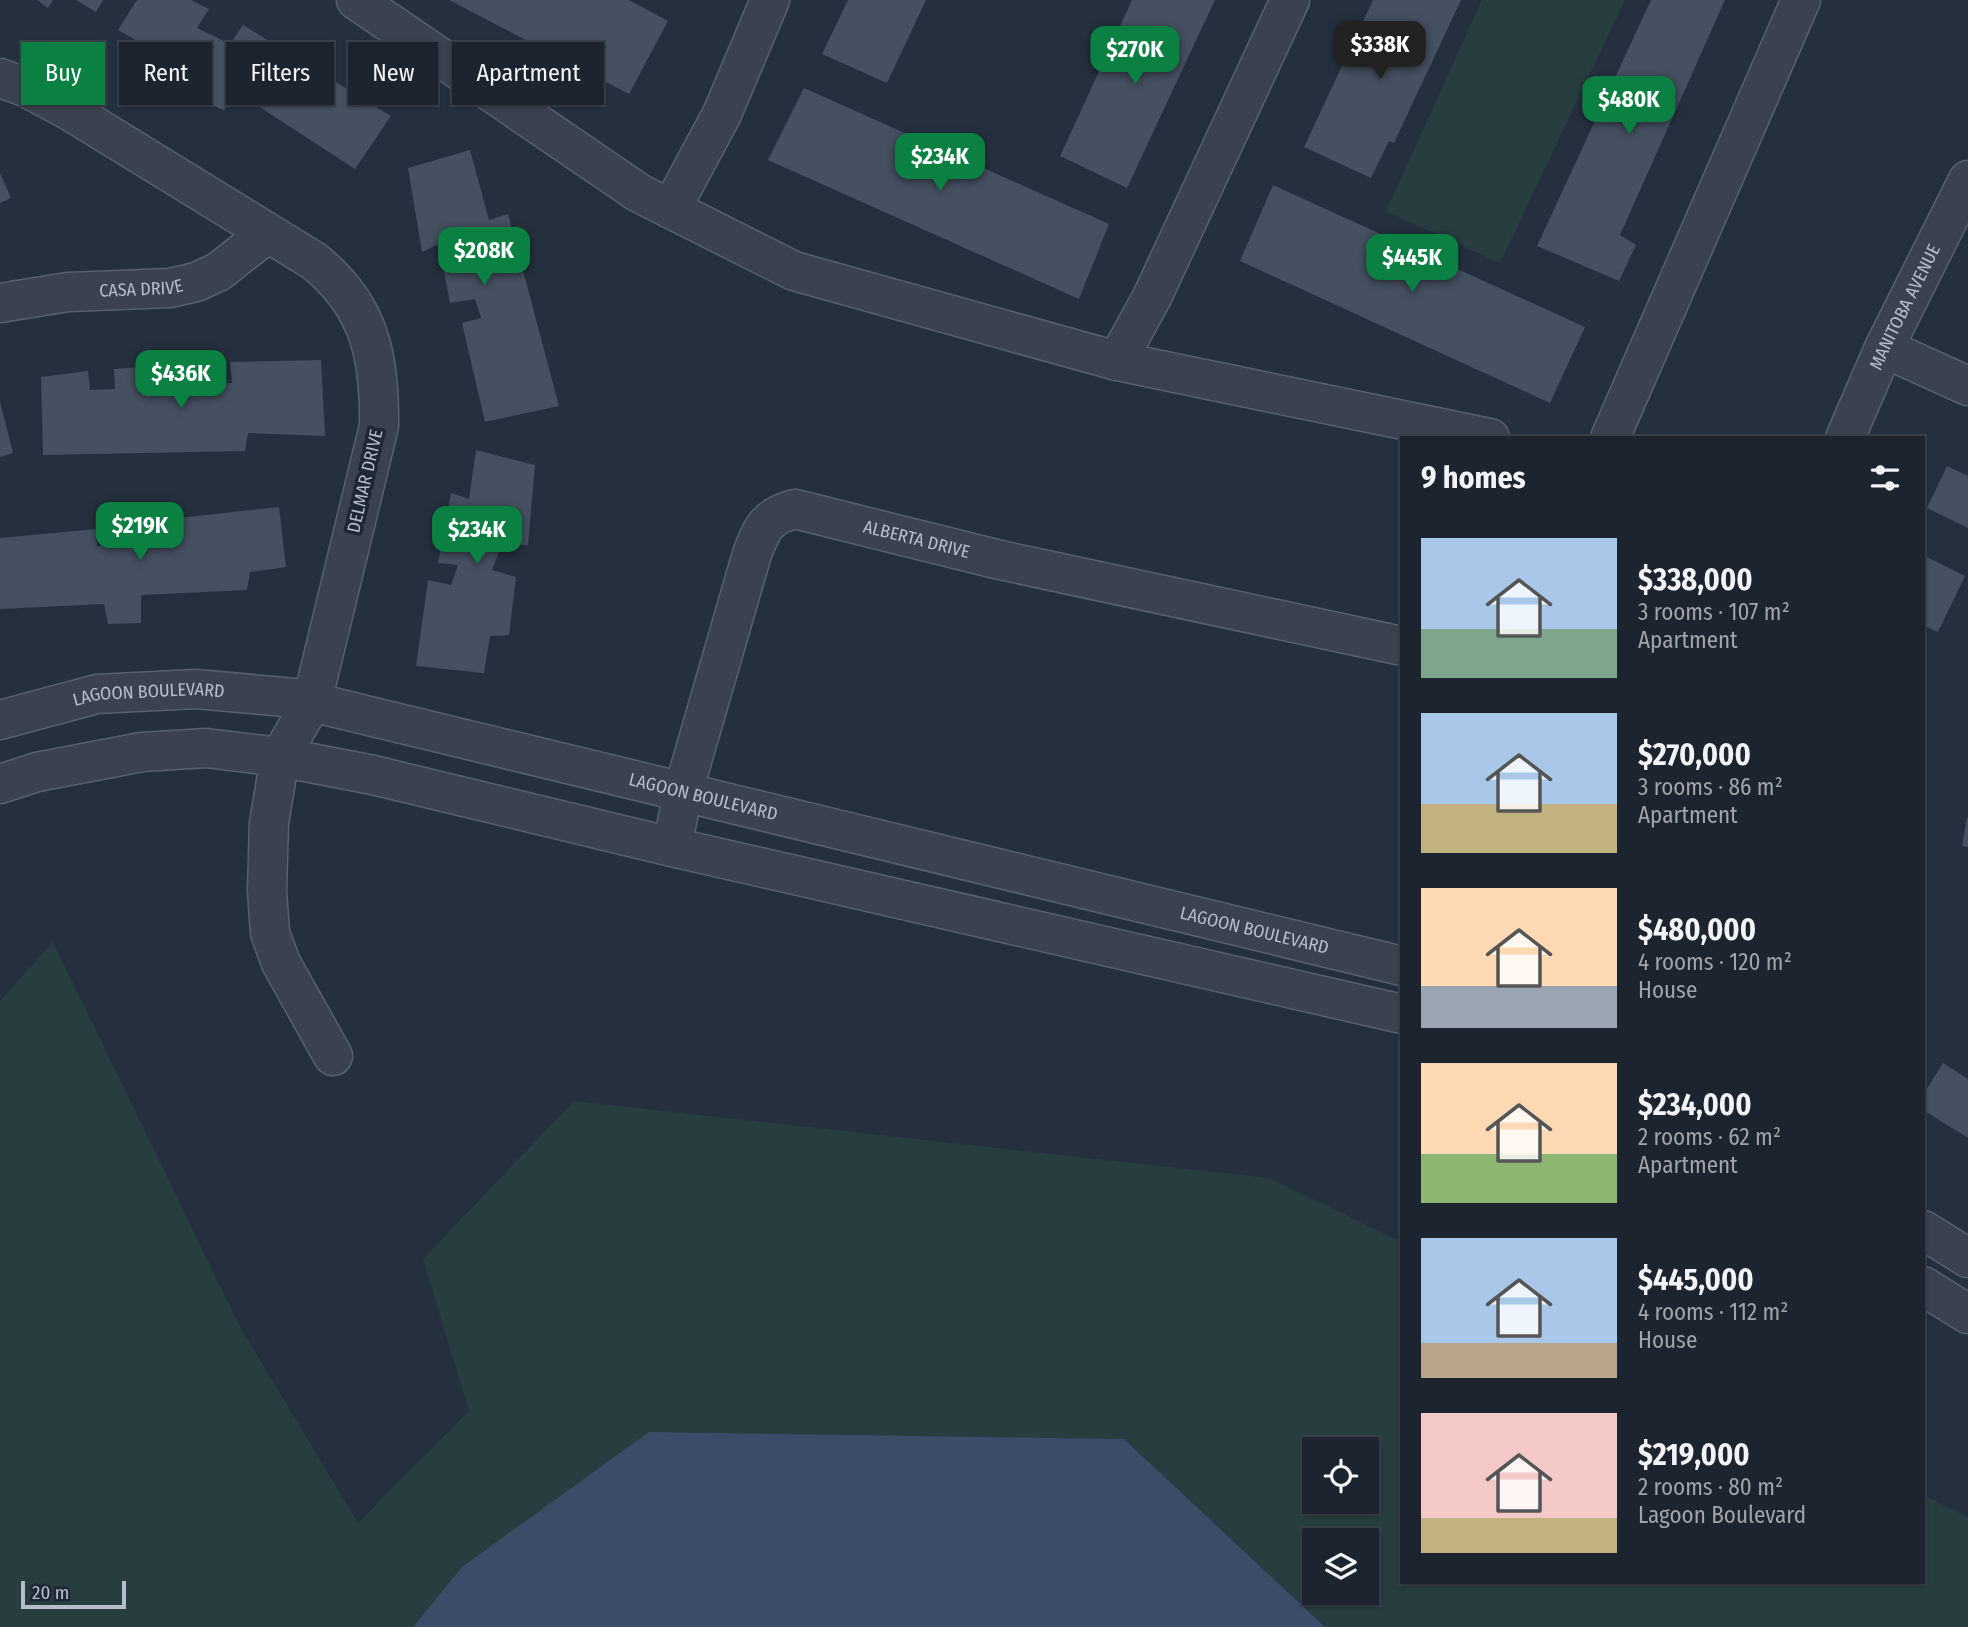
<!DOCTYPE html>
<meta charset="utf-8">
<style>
:root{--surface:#1c242f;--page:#29303b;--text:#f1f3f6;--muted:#a0a4aa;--line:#3a414b;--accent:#0b8043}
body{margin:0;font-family:"Fira Sans Condensed",sans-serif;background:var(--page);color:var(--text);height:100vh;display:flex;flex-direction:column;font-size:26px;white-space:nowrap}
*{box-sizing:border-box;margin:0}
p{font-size:23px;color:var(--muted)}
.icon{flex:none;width:38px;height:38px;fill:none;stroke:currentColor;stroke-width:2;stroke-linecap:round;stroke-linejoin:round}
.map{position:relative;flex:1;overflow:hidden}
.drawer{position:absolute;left:1400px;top:436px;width:525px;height:1148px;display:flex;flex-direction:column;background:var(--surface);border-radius:0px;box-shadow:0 2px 5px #0004,0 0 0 2px var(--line)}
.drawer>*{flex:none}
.top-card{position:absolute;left:21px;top:42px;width:665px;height:63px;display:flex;gap:14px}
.tools{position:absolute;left:1302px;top:1437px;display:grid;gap:14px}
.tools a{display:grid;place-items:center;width:77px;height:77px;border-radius:0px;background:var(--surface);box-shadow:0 2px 5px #0004,0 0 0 2px var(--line);font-size:35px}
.scale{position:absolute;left:21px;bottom:18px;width:105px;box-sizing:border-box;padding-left:7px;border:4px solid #b6bdca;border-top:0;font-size:19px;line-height:24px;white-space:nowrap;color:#b6bdca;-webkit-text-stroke:5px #1e2735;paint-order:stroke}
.price{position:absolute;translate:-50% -60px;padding:0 16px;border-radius:14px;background:var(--accent);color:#fff;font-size:23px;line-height:46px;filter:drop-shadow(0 2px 4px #0008)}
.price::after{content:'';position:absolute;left:50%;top:42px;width:21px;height:16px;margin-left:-10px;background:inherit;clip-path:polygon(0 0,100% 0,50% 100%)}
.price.selected{background:#222;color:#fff}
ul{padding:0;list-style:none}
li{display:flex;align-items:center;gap:21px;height:175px;padding:0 21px}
li span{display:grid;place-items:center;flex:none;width:196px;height:140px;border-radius:0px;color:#555}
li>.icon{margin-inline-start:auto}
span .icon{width:84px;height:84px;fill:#fffc;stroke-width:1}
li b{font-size:30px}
h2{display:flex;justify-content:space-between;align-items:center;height:84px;padding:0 21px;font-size:30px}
.chip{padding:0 24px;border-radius:0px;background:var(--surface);box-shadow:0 2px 5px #0004,0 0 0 2px var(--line);font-size:24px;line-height:63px}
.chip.selected{background:var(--accent);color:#fff}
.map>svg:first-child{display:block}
</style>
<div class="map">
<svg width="1968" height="1627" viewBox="0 0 1968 1627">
<rect width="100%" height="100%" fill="#25303f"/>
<path fill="#273d40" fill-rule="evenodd" d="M 1482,0 L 1625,0 L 1500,263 L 1386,211 Z
M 53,942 L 239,1325 L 358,1523 L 469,1411 L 423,1259 L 574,1101 L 1269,1178 L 1402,1242 L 1402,1582 L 1923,1582 L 1923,1495 L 1968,1517 L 1968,1627 L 1325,1627 L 1124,1439 L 462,1567 L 413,1627 L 0,1627 L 0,1001 ZM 1314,1449 L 1367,1449 L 1367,1502 L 1314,1502 ZM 1314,1540 L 1367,1540 L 1367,1592 L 1314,1592 Z"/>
<path fill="#3b4c68" d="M 649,1432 L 1124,1439 L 1325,1627 L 413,1627 L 462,1567 Z"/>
<path fill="#455061" d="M 37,0 L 53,0 L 48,8 Z
M 76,0 L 103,0 L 96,12 Z
M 137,0 L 191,0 L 209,9 L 197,28 L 230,44 L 243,25 L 391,116 L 355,169 L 235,91 L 224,110 L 202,101 L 210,82 L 118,30 Z
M 449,0 L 629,0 L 668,21 L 629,94 Z
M 848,0 L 926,0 L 887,83 L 822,54 Z
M 1132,0 L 1215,0 L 1127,188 L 1060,156 Z
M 1373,0 L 1461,0 L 1394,143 L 1389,141 L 1371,178 L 1304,147 Z
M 1651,0 L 1725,0 L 1620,235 L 1636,245 L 1619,281 L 1537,246 Z
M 804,88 L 1109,224 L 1079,299 L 768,160 Z
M 470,150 L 489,220 L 508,214 L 559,406 L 485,422 L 462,323 L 481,318 L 475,299 L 450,303 L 439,244 L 422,252 L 408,168 Z
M 0,173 L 11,198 L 0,203 Z
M 1273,185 L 1585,327 L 1550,403 L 1240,261 Z
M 321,360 L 325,436 L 248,433 L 245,451 L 43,455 L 41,377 L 88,371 L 90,390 L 115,389 L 114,369 L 173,365 L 176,383 L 232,383 L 230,362 Z
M 0,402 L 13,453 L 0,457 Z
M 476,450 L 535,465 L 528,545 L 502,544 L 492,570 L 516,577 L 509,635 L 490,636 L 484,673 L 416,666 L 428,580 L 451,585 L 458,565 L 438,563 L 451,493 L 469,499 Z
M 1947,466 L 1968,476 L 1968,528 L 1927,508 Z
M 279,507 L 286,567 L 250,572 L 247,590 L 141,595 L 141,623 L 108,624 L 104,604 L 0,609 L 0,538 L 96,529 L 97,546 L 124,543 L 124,524 Z
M 1923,555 L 1965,576 L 1938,632 L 1923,625 Z
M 1967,818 L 1968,818 L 1968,847 L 1962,846 Z
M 1943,1063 L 1968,1079 L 1968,1138 L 1923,1110 L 1923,1095 Z"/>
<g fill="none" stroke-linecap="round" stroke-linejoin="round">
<g stroke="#57606d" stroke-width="41">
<g id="minor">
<path d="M 356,0 L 639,193 L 794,271 L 1117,361 L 1490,438"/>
<path d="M 0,78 L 25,87 L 70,111 L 314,261 C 370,306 380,357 379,426 L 312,702 L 280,757 L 269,823 L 267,891 L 270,933 L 281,963 L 333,1056"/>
<path d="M 671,209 L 722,114 L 770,0"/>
<path id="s1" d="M 0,303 L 68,292 L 170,288 L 196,282 L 218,272 L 268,233"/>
<path d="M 1884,348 L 1968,386"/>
<path d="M 1117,361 L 1152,297 L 1290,0"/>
<path d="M 1610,438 L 1801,0"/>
<path id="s2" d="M 1845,438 L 1884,348 L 1968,180"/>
<path id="s3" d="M 0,720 L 97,694 L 196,689 L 295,698 L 1402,966"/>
<path d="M 0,784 L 37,772 L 142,752 L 206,748 L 280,757 L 373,775 L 672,847 L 1402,1014"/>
<path id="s4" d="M 672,847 L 683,792 L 752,554 C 762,528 767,516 795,509 L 1000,560 L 1402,646"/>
<path d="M 1923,1230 L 1968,1258"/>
<path d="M 1923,1286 L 1968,1314"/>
</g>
</g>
<use href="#minor" stroke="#3a424f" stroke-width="38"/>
</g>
<g text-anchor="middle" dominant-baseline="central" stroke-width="7" stroke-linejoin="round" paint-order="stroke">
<g font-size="18" fill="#b6bdca" stroke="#1e2735">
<text stroke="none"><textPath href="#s1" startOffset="142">CASA DRIVE</textPath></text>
<text stroke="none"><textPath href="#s2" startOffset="144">MANITOBA AVENUE</textPath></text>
<text transform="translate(365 481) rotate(-77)">DELMAR DRIVE</text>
<text stroke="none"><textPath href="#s4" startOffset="495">ALBERTA DRIVE</textPath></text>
<text stroke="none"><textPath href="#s3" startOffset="152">LAGOON BOULEVARD</textPath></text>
<text stroke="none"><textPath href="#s3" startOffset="719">LAGOON BOULEVARD</textPath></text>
<text stroke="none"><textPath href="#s3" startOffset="1286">LAGOON BOULEVARD</textPath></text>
</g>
</g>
</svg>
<div class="tools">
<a><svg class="icon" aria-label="locate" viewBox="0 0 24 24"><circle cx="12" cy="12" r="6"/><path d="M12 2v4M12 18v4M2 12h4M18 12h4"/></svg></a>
<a><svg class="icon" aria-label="layers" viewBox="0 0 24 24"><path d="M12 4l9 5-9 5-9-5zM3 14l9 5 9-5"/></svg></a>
</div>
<div class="scale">20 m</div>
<b class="price selected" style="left:1380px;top:81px">$338K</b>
<b class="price" style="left:1135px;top:86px">$270K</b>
<b class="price" style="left:1629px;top:136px">$480K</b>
<b class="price" style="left:940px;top:193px">$234K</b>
<b class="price" style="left:484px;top:287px">$208K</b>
<b class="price" style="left:1412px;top:294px">$445K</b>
<b class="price" style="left:181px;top:410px">$436K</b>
<b class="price" style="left:140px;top:562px">$219K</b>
<b class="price" style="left:477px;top:566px">$234K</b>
<div class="top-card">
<a class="chip selected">Buy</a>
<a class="chip">Rent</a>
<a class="chip">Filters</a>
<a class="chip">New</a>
<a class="chip">Apartment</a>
</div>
<section class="drawer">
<h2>9 homes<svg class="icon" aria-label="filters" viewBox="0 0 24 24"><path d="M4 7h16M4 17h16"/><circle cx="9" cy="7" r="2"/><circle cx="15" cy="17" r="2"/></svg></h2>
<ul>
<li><span style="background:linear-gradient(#a9c7e8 65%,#7fa58c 0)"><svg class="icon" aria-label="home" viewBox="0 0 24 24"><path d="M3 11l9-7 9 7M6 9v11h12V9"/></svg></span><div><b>$338,000</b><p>3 rooms · 107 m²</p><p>Apartment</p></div></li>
<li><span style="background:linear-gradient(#a9c7e8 65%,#c2b280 0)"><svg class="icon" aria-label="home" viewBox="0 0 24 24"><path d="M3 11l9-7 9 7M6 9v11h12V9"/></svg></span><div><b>$270,000</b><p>3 rooms · 86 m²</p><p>Apartment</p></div></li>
<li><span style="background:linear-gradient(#ffd9b3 70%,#9aa5b1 0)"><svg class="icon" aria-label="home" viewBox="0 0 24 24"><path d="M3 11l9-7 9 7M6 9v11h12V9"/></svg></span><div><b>$480,000</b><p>4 rooms · 120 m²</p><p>House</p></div></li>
<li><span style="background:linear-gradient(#ffd9b3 65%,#8fb573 0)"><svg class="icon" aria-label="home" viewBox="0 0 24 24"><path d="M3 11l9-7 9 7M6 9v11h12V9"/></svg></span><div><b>$234,000</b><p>2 rooms · 62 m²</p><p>Apartment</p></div></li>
<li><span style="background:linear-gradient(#a9c7e8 75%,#b9a48a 0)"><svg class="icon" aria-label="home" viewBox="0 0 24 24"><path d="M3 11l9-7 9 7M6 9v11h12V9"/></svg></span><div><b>$445,000</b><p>4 rooms · 112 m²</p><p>House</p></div></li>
<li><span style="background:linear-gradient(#f6c9c9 75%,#c2b280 0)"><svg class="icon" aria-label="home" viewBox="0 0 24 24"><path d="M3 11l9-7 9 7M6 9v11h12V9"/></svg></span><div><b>$219,000</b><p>2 rooms · 80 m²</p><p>Lagoon Boulevard</p></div></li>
</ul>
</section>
</div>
